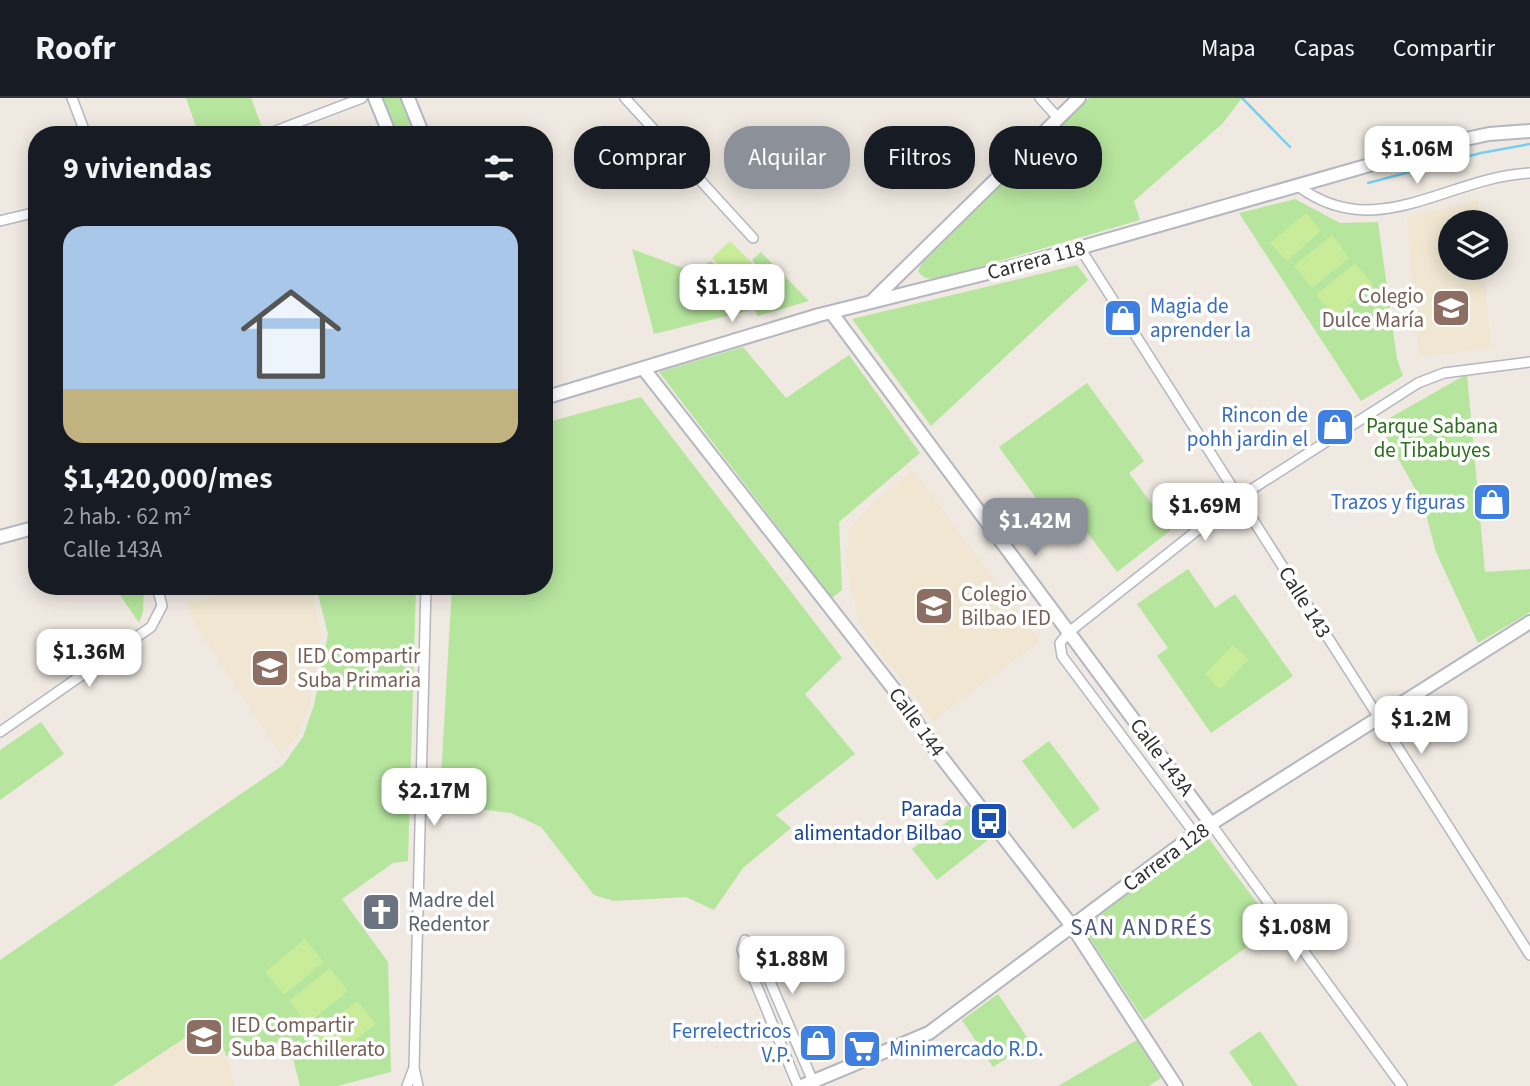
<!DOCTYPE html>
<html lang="es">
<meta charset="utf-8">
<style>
:root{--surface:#171b24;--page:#242831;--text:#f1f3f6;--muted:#9ea1a6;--line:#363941;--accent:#8c9099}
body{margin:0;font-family:"Source Sans 3",sans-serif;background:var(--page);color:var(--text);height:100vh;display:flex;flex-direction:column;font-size:26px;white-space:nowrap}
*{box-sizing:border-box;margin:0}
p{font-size:23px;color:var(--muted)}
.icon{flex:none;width:38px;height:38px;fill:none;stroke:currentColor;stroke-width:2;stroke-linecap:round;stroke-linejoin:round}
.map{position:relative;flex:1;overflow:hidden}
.side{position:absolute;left:28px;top:28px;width:525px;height:469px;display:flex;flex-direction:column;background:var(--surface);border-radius:28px;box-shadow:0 4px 18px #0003}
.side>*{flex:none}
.banner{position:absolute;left:574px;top:28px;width:665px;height:63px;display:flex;gap:14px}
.tools{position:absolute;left:1438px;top:112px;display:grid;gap:14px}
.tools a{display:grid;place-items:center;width:70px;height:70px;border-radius:50%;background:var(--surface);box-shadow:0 4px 18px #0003;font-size:35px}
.price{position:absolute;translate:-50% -60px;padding:0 16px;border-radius:14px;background:#fff;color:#222;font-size:23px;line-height:46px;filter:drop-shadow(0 2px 4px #0008)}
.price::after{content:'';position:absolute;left:50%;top:42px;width:21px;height:16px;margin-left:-10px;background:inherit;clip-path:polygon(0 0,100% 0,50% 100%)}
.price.on{background:var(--accent);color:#fff}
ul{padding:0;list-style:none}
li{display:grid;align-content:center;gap:14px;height:371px;padding:0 35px}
li span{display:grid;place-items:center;height:217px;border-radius:21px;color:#555}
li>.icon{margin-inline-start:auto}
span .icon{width:126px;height:126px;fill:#fffc;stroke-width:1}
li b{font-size:30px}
h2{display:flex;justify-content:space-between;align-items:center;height:84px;padding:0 35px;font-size:30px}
.chip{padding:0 24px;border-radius:28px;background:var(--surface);box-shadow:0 4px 18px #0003;font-size:24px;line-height:63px}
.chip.on{background:var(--accent);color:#fff}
header{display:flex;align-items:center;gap:42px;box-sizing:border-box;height:98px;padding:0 35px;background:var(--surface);border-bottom:2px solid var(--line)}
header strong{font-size:33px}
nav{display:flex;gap:38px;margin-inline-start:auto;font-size:24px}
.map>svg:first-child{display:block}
</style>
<header>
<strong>Roofr</strong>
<nav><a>Mapa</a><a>Capas</a><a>Compartir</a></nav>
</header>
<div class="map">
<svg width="1530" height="988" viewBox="0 0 1530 988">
<rect width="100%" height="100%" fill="#efe9e1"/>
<path fill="#f0e6d1" d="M 1479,102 L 1481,124 L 1451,124 L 1451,170 L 1484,170 L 1491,250 L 1419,259 L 1407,119 Z
M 913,372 L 1040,543 L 933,623 L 859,526 L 846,464 L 849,431 L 879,399 Z
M 246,488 L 310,488 L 321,535 L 310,605 L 299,636 L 281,656 L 195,526 L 187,505 Z
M 215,920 L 235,988 L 112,988 Z"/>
<path fill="#b6e59e" d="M 186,0 L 251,0 L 262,29 L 243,37 L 199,37 Z
M 383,0 L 400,0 L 414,37 L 398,37 Z
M 1089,0 L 1242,0 L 1222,26 L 1134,103 L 1140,122 L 941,180 C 931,181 923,182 918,173 L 922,165 Z
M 1295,101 L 1340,125 L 1378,124 L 1397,261 L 1403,278 L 1361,303 L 1239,115 Z
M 632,151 L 694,174 L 711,163 L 739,191 L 751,212 L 654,236 Z
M 761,154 L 809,203 L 758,218 L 742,190 L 760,173 L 752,162 Z
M 1077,167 L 1088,182 L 931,328 L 852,221 Z
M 743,249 L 786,300 L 849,257 L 920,355 L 839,424 L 842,492 L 832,500 L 659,274 Z
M 1467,276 L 1485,474 L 1530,471 L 1530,514 L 1478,545 L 1436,454 L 1423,405 L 1379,326 Z
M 1087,285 L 1144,363 L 1129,375 L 1171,432 L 1117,474 L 1078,422 L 1060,433 L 999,349 Z
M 641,299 L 842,560 L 805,596 L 855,656 L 776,717 L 791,730 L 743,770 L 714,812 L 686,799 L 614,803 L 594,797 L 541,729 L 511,715 L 479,711 L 439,715 L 452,488 L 544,488 L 544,325 Z
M 1188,471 L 1215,510 L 1235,496 L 1293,578 L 1211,635 L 1157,558 L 1168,550 L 1137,506 Z
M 114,488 L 144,488 L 143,514 L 139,525 Z
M 316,488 L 416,488 L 408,763 L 393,765 L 342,801 L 388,864 L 391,974 L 337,988 L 300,988 L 288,941 L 226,958 L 215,920 L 112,988 L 0,988 L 0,862 L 283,667 L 303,639 L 314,607 L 328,536 Z
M 41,624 L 64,656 L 0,702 L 0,652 Z
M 1049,643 L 1100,711 L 1073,731 L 1022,663 Z
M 968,707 L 993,738 L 937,782 L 912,751 Z
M 1206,737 L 1275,829 L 1144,922 L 1083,830 Z
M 998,896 L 1031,945 L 993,969 L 962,922 Z
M 1260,933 L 1298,988 L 1253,988 L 1229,954 Z
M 1137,942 L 1161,980 L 1149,988 L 1058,988 Z"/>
<path fill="#c9ec9a" d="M 1306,115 L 1321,133 L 1287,163 L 1270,145 Z
M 1332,137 L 1349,160 L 1312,190 L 1294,168 Z
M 730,143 L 759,172 L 740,189 L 712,160 Z
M 1355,165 L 1373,187 L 1335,218 L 1316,197 Z
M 1233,547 L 1249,561 L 1220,591 L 1205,576 Z
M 305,841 L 324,864 L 284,897 L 265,874 Z
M 330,870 L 348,893 L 307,926 L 289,903 Z
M 357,903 L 376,926 L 333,960 L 315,937 Z"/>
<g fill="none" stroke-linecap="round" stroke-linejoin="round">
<path stroke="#75cff0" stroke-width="2.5" d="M 1242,0 L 1290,49
M 1368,85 L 1481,55 L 1530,46"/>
<g stroke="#b4b7c1" stroke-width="12">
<path id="street" d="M 72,0 L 86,37
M 625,0 L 753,140
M 1040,0 L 1059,21
M 265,37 L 362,0
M 1298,88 C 1376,147 1447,79 1530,75
M 0,123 L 37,114
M 1080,150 L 1530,857
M 0,634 L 151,529 L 162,508 L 157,488
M 1211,726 L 1402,988
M 1195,736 L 1062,558 L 1060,545 L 1069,534 L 1238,400 L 1418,285 L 1444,275 L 1530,264
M 407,988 L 413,972
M 418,988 L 414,970 L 426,488
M 798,988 L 742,852 L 745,842 L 755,849 L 815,988"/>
</g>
<g stroke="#b4b7c1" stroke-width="16">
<path id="secondary" d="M 375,0 L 390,37
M 408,0 L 423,37
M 871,204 L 1079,0
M 831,214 L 1211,726
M 643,270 L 900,599 L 929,643 L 1072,828 L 1176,988
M 544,300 L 819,217 L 1016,168 L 1443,46 L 1489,36 L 1530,33
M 0,439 L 37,429
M 802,988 L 929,935 L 1195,736 L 1530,524"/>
</g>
<use href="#street" stroke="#fff" stroke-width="9"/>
<use href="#secondary" stroke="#fff" stroke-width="12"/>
</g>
<defs>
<g id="school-square" transform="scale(2.0125)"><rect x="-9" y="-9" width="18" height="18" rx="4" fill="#8d6e63" stroke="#fff"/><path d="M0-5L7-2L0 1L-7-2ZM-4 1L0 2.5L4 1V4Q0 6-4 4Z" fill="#fff"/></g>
<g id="shop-square" transform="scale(2.0125)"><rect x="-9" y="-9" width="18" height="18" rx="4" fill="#3f7fe0" stroke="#fff"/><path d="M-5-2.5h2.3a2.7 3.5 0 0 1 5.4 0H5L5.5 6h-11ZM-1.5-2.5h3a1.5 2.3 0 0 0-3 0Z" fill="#fff"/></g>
<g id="bus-square" transform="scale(2.0125)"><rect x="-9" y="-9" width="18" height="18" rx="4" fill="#1a4fb4" stroke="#fff"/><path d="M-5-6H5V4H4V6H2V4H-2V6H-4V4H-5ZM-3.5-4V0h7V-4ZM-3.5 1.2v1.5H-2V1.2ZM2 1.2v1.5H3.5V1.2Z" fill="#fff"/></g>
<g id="church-square" transform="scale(2.0125)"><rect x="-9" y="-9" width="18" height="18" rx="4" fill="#6b7280" stroke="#fff"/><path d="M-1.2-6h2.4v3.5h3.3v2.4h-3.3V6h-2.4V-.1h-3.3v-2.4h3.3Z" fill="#fff"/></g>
<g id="supermarket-square" transform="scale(2.0125)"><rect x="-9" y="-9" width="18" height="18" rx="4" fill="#3f7fe0" stroke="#fff"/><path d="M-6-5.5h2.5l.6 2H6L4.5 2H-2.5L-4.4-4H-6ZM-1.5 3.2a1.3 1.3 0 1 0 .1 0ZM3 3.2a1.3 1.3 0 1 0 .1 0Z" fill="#fff"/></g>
</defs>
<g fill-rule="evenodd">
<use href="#school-square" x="1451" y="210"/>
<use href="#shop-square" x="1123" y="220"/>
<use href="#shop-square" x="1335" y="329"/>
<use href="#shop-square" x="1492" y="404"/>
<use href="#school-square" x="934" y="508"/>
<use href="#school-square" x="270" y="570"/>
<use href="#bus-square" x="989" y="723"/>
<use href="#church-square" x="381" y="814"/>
<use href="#school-square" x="204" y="939"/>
<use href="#shop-square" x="818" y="945"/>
<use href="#supermarket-square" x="862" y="951"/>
</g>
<g text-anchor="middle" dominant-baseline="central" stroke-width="7" stroke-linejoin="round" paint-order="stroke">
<g font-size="21" fill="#2e2e2e" stroke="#fff">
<text transform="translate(1036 162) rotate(-15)">Carrera 118</text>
<text transform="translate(1305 504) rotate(58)">Calle 143</text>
<text transform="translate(917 624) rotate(54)">Calle 144</text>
<text transform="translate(1162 659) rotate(53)">Calle 143A</text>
<text transform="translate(1166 759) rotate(-36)">Carrera 128</text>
</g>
<g font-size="21" fill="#785e54" stroke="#fff" text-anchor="start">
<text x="1424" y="198" text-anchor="end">Colegio<tspan x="1424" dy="24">Dulce María</tspan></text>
<text x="961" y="496">Colegio<tspan x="961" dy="24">Bilbao IED</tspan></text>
<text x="297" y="558">IED Compartir<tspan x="297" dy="24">Suba Primaria</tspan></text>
<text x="231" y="927">IED Compartir<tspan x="231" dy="24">Suba Bachillerato</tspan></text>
</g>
<g font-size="21" fill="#366cbe" stroke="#fff" text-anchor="end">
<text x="1150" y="208" text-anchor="start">Magia de<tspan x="1150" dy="24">aprender la</tspan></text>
<text x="1308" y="317">Rincon de<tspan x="1308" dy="24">pohh jardin el</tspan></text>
<text x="1465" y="404">Trazos y figuras</text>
<text x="791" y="933">Ferrelectricos<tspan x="791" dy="24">V.P.</tspan></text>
<text x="889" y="951" text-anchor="start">Minimercado R.D.</text>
</g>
<g font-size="21" fill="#2c6e1b" stroke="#fff">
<text x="1432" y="328">Parque Sabana<tspan x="1432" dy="24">de Tibabuyes</tspan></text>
</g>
<g font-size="21" fill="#164399" stroke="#fff" text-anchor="end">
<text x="962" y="711">Parada<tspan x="962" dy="24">alimentador Bilbao</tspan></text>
</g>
<g font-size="21" fill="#5b616d" stroke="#fff" text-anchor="start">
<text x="408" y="802">Madre del<tspan x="408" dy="24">Redentor</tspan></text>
</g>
<g font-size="23" letter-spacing="2" fill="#4d5680" stroke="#fff">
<text x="1142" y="829">SAN ANDRÉS</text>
</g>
</g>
</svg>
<div class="tools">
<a><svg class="icon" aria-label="layers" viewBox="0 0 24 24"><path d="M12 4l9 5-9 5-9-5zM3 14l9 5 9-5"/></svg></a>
</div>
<b class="price" style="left:1417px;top:88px">$1.06M</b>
<b class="price" style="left:732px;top:226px">$1.15M</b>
<b class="price" style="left:1205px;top:445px">$1.69M</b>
<b class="price on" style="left:1035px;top:460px">$1.42M</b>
<b class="price" style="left:89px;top:591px">$1.36M</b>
<b class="price" style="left:1421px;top:658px">$1.2M</b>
<b class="price" style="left:434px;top:730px">$2.17M</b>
<b class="price" style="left:1295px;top:866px">$1.08M</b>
<b class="price" style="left:792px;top:898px">$1.88M</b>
<div class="banner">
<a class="chip">Comprar</a>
<a class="chip on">Alquilar</a>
<a class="chip">Filtros</a>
<a class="chip">Nuevo</a>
</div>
<section class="side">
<h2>9 viviendas<svg class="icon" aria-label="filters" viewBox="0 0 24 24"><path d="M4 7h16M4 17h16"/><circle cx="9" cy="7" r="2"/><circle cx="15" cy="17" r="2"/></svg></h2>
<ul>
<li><span style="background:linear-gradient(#a9c7e8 75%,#c2b280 0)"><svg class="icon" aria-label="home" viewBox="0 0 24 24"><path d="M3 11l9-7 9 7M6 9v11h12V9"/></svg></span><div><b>$1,420,000/mes</b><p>2 hab. · 62 m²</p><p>Calle 143A</p></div></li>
</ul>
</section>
</div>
